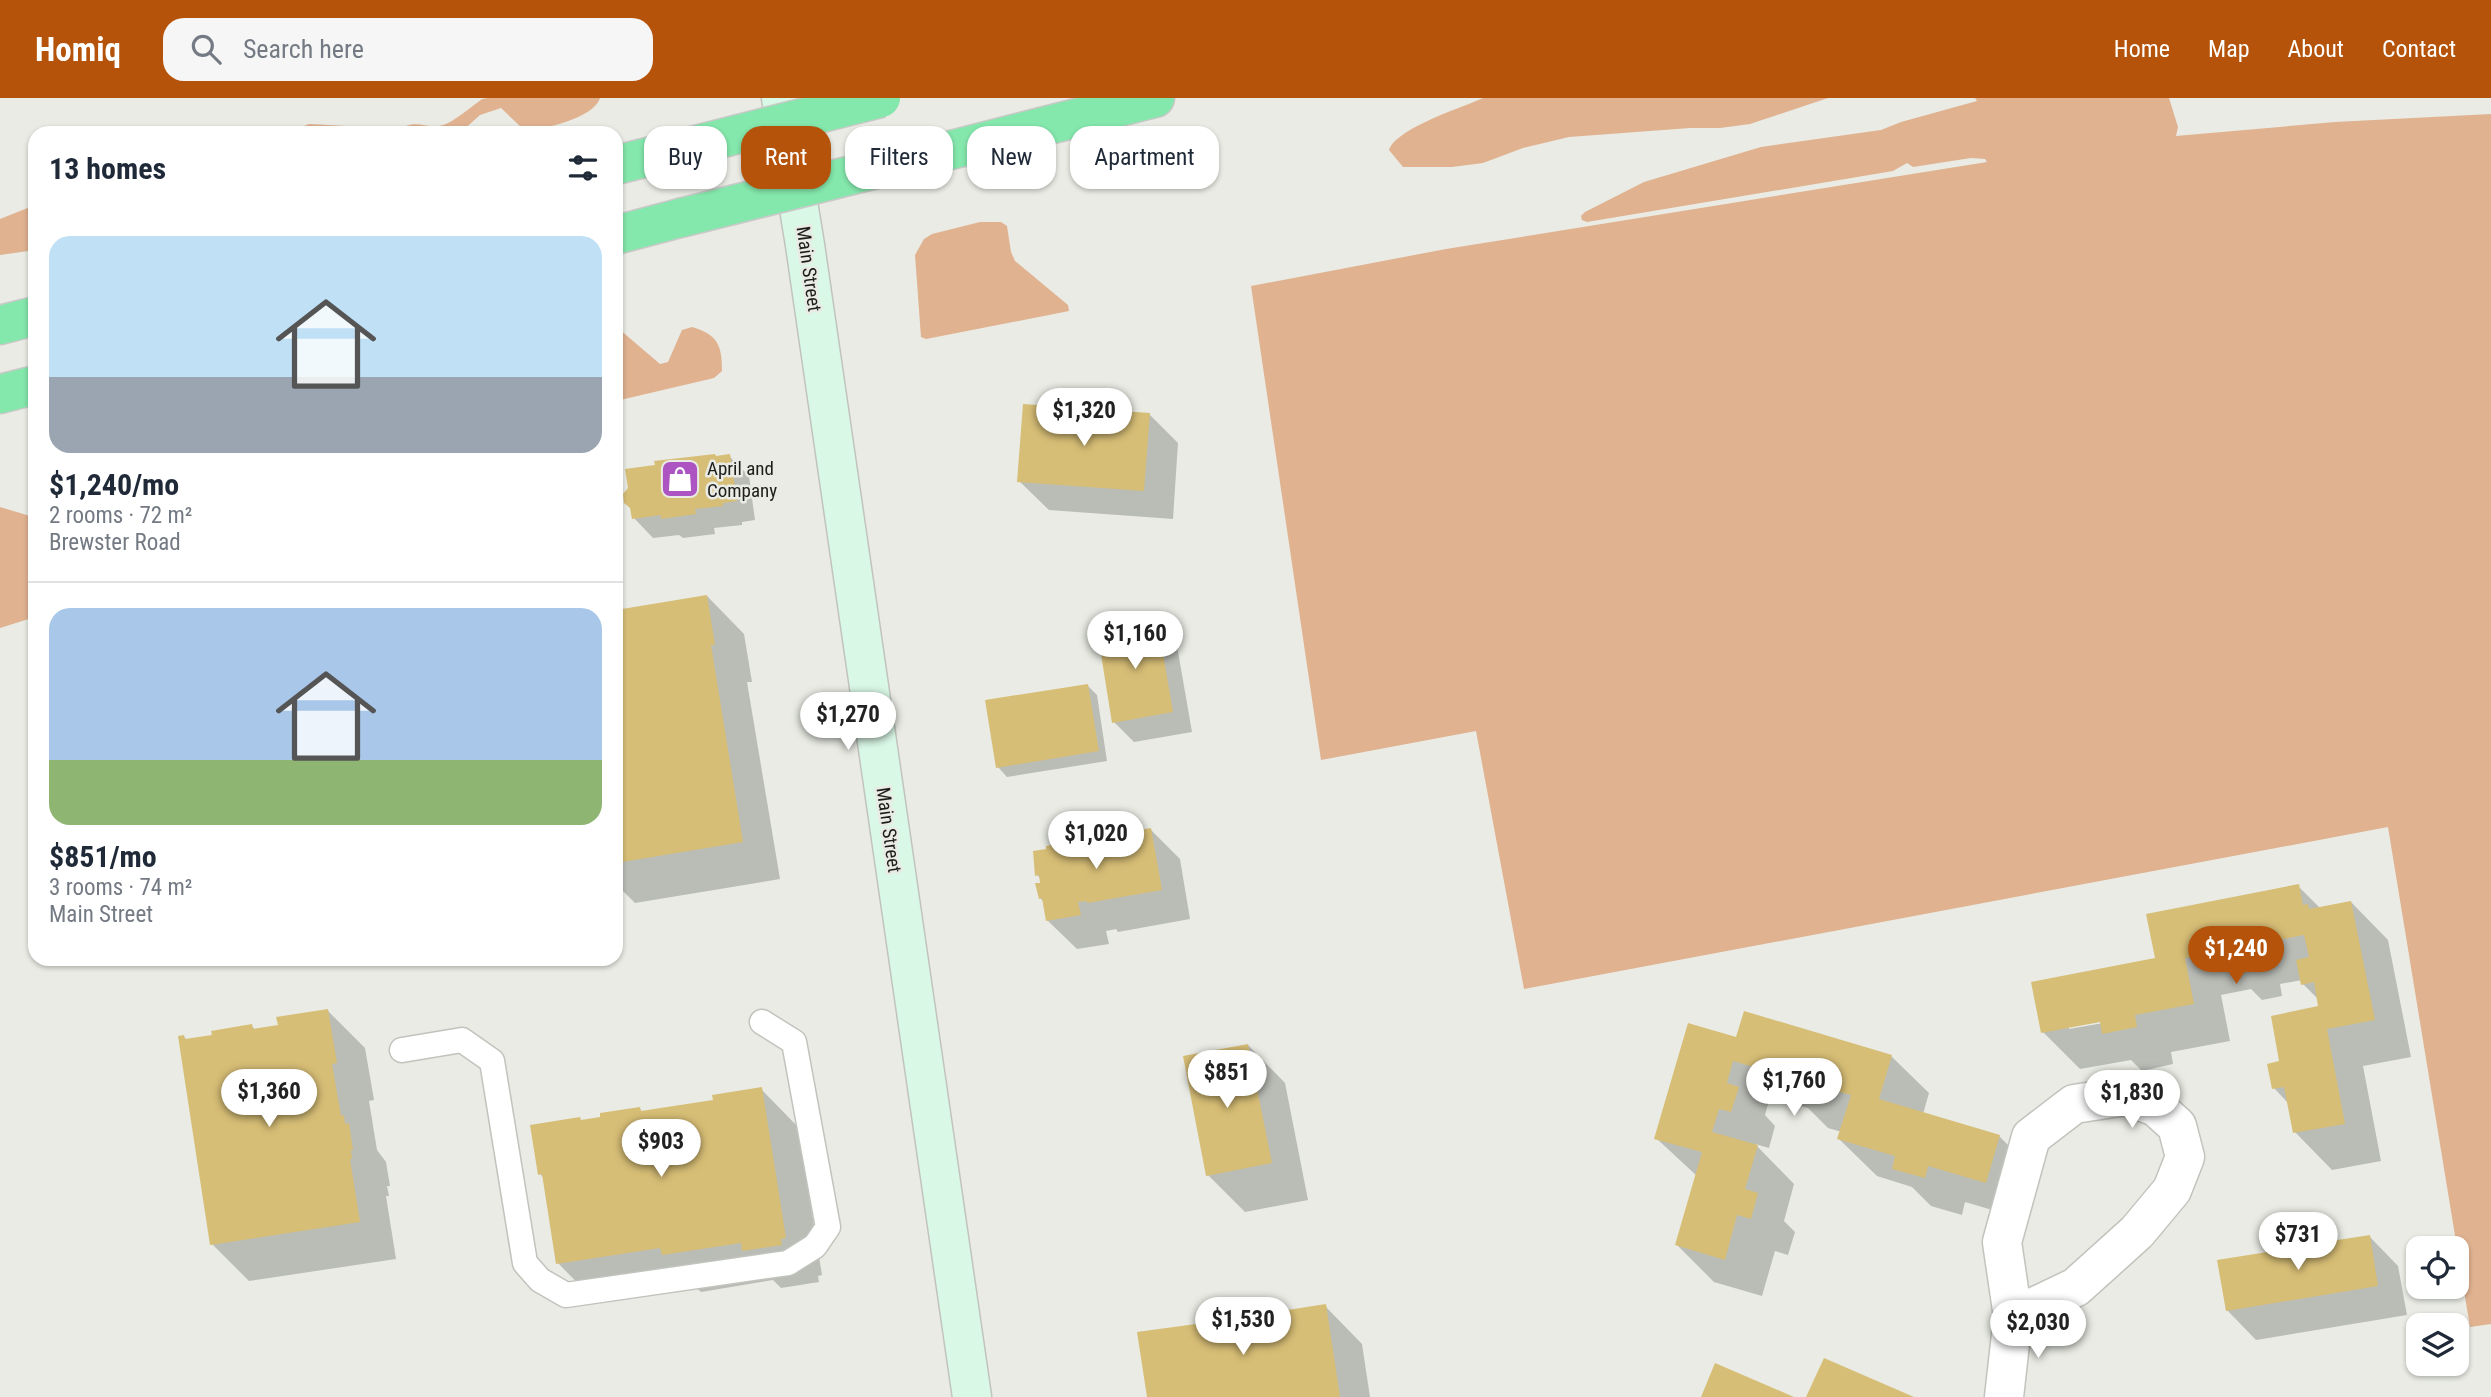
<!DOCTYPE html>
<meta charset="utf-8">
<style>
:root{--surface:#fff;--page:#f6f6f7;--text:#1f2937;--muted:#747a83;--line:#e0e1e3;--accent:#b45309}
body{margin:0;font-family:"Roboto Condensed",sans-serif;background:var(--page);color:var(--text);height:100vh;display:flex;flex-direction:column;font-size:26px;white-space:nowrap}
*{box-sizing:border-box;margin:0}
p{font-size:23px;color:var(--muted)}
.icon{flex:none;width:38px;height:38px;fill:none;stroke:currentColor;stroke-width:2;stroke-linecap:round;stroke-linejoin:round}
.map{position:relative;flex:1;overflow:hidden}
.sheet{position:absolute;left:28px;top:28px;width:595px;height:840px;display:flex;flex-direction:column;background:var(--surface);border-radius:21px;box-shadow:0 2px 5px #0004}
.sheet>*{flex:none}
.hud{position:absolute;left:644px;top:28px;width:665px;height:63px;display:flex;gap:14px}
.buttons{position:absolute;left:2406px;top:1138px;display:grid;gap:14px}
.buttons a{display:grid;place-items:center;width:63px;height:63px;border-radius:14px;background:var(--surface);box-shadow:0 2px 5px #0004;font-size:35px}
.price{position:absolute;translate:-50% -60px;padding:0 16px;border-radius:24px;background:#fff;color:#222;font-size:23px;line-height:46px;filter:drop-shadow(0 2px 4px #0008)}
.price::after{content:'';position:absolute;left:50%;top:42px;width:21px;height:16px;margin-left:-10px;background:inherit;clip-path:polygon(0 0,100% 0,50% 100%)}
.price.on{background:var(--accent);color:#fff}
ul{padding:0;list-style:none}
li{display:grid;align-content:center;gap:14px;height:371px;padding:0 21px}
li+li{border-top:2px solid var(--line)}
li span{display:grid;place-items:center;height:217px;border-radius:21px;color:#555}
li>.icon{margin-inline-start:auto}
span .icon{width:126px;height:126px;fill:#fffc;stroke-width:1}
li b{font-size:30px}
h2{display:flex;justify-content:space-between;align-items:center;height:84px;padding:0 21px;font-size:30px}
.tag{padding:0 24px;border-radius:21px;background:var(--surface);box-shadow:0 2px 5px #0004;font-size:24px;line-height:63px}
.tag.on{background:var(--accent);color:#fff}
header{display:flex;align-items:center;gap:42px;box-sizing:border-box;height:98px;padding:0 35px;background:var(--accent);color:#fff}
header strong{font-size:33px}
nav{display:flex;gap:38px;margin-inline-start:auto;font-size:24px}
.search{width:490px;height:63px;background:var(--page);display:flex;align-items:center;gap:18px;box-sizing:border-box;padding:0 24px;border-radius:21px;color:var(--muted);font-size:26px}
.map>svg:first-child{display:block}
</style>
<header>
<strong>Homiq</strong>
<div class="search"><svg class="icon" aria-label="search" viewBox="0 0 24 24"><circle cx="10" cy="10" r="6"/><path d="M15 15l6 6"/></svg>Search here</div>
<nav><a>Home</a><a>Map</a><a>About</a><a>Contact</a></nav>
</header>
<div class="map">
<svg width="2491" height="1299" viewBox="0 0 2491 1299">
<rect width="100%" height="100%" fill="#e9ebe4"/>
<path fill="#e0b290" d="M 488,0 L 600,0 C 594,20 543,32 524,32 L 501,10 L 480,17 L 460,35 L 407,35 L 406,28 C 417,23 428,30 439,28 C 451,27 472,8 482,1 Z
M 1483,0 L 1828,0 L 1750,26 L 1720,30 L 1690,30 L 1569,39 L 1523,50 L 1483,65 L 1452,69 L 1403,69 L 1389,52 C 1397,30 1461,10 1483,0 Z
M 1975,0 L 2169,0 L 2178,29 L 2176,38 L 2335,24 L 2491,16 L 2491,1226 L 2470,1229 L 2388,729 L 1524,891 L 1476,633 L 1321,662 L 1251,188 L 1446,151 L 1987,64 L 1985,61 L 1971,60 L 1913,69 L 1907,65 L 1893,73 L 1587,124 L 1582,122 L 1581,118 L 1585,114 L 1644,84 L 1761,49 L 1881,32 L 1901,24 L 1977,3 Z
M 309,26 L 347,28 L 355,31 L 357,35 L 287,35 Z
M 35,107 L 35,152 L 0,157 L 0,121 Z
M 980,124 L 1001,124 L 1007,128 L 1011,154 L 1015,163 L 1068,207 L 1069,213 L 926,241 L 921,239 L 915,157 L 924,141 L 932,136 Z
M 692,229 C 718,237 722,247 722,273 L 714,280 L 616,303 L 616,231 L 619,231 L 660,266 L 668,264 L 682,232 Z
M 0,409 L 30,418 L 35,416 L 35,519 L 0,530 Z"/>
<path fill="#0003" fill-rule="evenodd" d="M 1149,316 L 1178,345 L 1173,421 L 1049,412 L 1019,383 Z
M 729,358 L 749,378 L 755,422 L 742,424 L 742,427 L 714,430 L 715,436 L 683,440 L 679,437 L 653,440 L 634,420 L 717,359 Z
M 707,498 L 744,536 L 752,584 L 747,584 L 780,781 L 635,805 L 616,786 L 616,514 Z
M 1156,522 L 1176,542 L 1192,634 L 1134,644 L 1114,624 Z
M 1087,587 L 1097,597 L 1107,663 L 1007,679 L 998,669 Z
M 1127,730 L 1132,735 L 1151,732 L 1180,761 L 1190,821 L 1118,834 L 1116,831 L 1106,833 L 1109,846 L 1077,851 L 1047,822 L 1045,805 L 1040,800 L 1041,781 L 1037,777 L 1117,738 Z
M 2298,788 L 2321,811 L 2351,804 L 2388,842 L 2411,959 L 2363,968 L 2381,1063 L 2332,1072 L 2295,1034 L 2289,1006 L 2274,990 L 2281,965 L 2320,909 L 2319,902 L 2303,886 L 2302,882 L 2280,886 L 2282,898 L 2262,902 L 2251,891 L 2221,897 L 2230,943 L 2171,954 L 2173,966 L 2142,973 L 2131,962 L 2080,971 L 2043,934 L 2157,861 ZM 2108,920 L 2109,924 L 2069,931 L 2069,928 Z
M 328,913 L 365,950 L 374,1002 L 369,1003 L 377,1052 L 386,1064 L 390,1088 L 387,1088 L 389,1098 L 386,1098 L 396,1161 L 249,1183 L 212,1146 L 184,939 L 188,943 L 252,928 L 256,933 L 280,929 Z
M 1737,941 L 1891,958 L 1929,995 L 1923,1016 L 1999,1038 L 2037,1076 L 2023,1121 L 1965,1104 L 1962,1117 L 1931,1108 L 1912,1089 L 1877,1078 L 1839,1041 L 1842,1034 L 1828,1030 L 1808,1010 L 1770,999 L 1765,1017 L 1775,1028 L 1769,1050 L 1755,1046 L 1794,1086 L 1784,1123 L 1795,1134 L 1788,1157 L 1775,1153 L 1762,1198 L 1714,1184 L 1677,1147 L 1697,1078 L 1656,1040 Z
M 1248,947 L 1285,985 L 1308,1102 L 1245,1114 L 1208,1077 Z
M 761,991 L 798,1029 L 822,1177 L 818,1178 L 819,1184 L 781,1190 L 773,1182 L 701,1194 L 694,1187 L 595,1203 L 558,1165 L 545,1081 L 540,1076 L 582,1024 L 640,1011 L 643,1015 L 715,1003 Z
M 2302,1137 L 2313,1148 L 2369,1138 L 2398,1168 L 2407,1217 L 2256,1242 L 2227,1212 L 2282,1153 Z
M 1325,1208 L 1362,1246 L 1370,1299 L 1148,1299 L 1251,1219 Z"/>
<path fill="#d7be76" d="M 1023,306 L 1150,315 L 1144,393 L 1017,384 Z
M 715,356 L 716,358 L 730,356 L 737,403 L 723,405 L 723,408 L 695,411 L 696,416 L 661,421 L 661,417 L 632,421 L 630,410 L 624,405 L 623,396 L 628,390 L 625,371 L 655,367 L 654,363 Z
M 707,497 L 715,547 L 711,547 L 743,744 L 616,765 L 616,512 Z
M 1157,521 L 1173,614 L 1112,625 L 1097,531 Z
M 1088,586 L 1099,653 L 996,670 L 985,602 Z
M 1128,729 L 1129,734 L 1151,730 L 1162,792 L 1087,805 L 1087,803 L 1078,804 L 1081,817 L 1046,823 L 1042,800 L 1039,801 L 1035,785 L 1040,785 L 1039,777 L 1035,778 L 1033,753 L 1046,751 L 1046,748 L 1115,736 L 1114,731 Z
M 2299,786 L 2303,807 L 2308,806 L 2309,811 L 2351,803 L 2375,922 L 2327,931 L 2345,1026 L 2293,1035 L 2284,989 L 2272,991 L 2267,966 L 2279,963 L 2271,918 L 2318,908 L 2314,884 L 2301,887 L 2296,862 L 2309,859 L 2304,837 L 2243,849 L 2246,861 L 2223,865 L 2220,853 L 2185,860 L 2194,906 L 2135,917 L 2137,929 L 2102,936 L 2100,924 L 2041,935 L 2031,884 L 2155,860 L 2146,816 Z
M 328,911 L 337,965 L 332,966 L 341,1018 L 344,1017 L 345,1026 L 349,1025 L 353,1052 L 351,1052 L 352,1061 L 350,1061 L 360,1124 L 210,1147 L 178,938 L 184,937 L 185,941 L 212,937 L 211,933 L 252,926 L 253,931 L 278,927 L 276,919 Z
M 1744,913 L 1892,957 L 1879,1001 L 2000,1037 L 1986,1085 L 1928,1068 L 1925,1080 L 1892,1071 L 1895,1058 L 1837,1041 L 1851,997 L 1815,987 L 1812,1000 L 1788,993 L 1792,980 L 1733,963 L 1727,985 L 1739,989 L 1731,1014 L 1719,1011 L 1712,1034 L 1758,1047 L 1745,1091 L 1758,1095 L 1751,1121 L 1737,1117 L 1725,1162 L 1675,1147 L 1702,1054 L 1654,1041 L 1688,925 L 1736,939 Z
M 1248,946 L 1272,1065 L 1206,1078 L 1183,958 Z
M 762,989 L 786,1140 L 781,1141 L 782,1147 L 742,1153 L 741,1145 L 662,1157 L 660,1150 L 556,1166 L 542,1076 L 538,1077 L 530,1027 L 580,1019 L 581,1022 L 600,1019 L 600,1015 L 640,1009 L 641,1013 L 713,1002 L 712,997 Z
M 2303,1135 L 2305,1147 L 2370,1137 L 2378,1188 L 2226,1213 L 2217,1162 L 2280,1152 L 2278,1139 Z
M 1240,1206 L 1250,1218 L 1326,1206 L 1340,1299 L 1147,1299 L 1137,1234 L 1218,1223 Z
M 1824,1260 L 1914,1299 L 1806,1299 Z
M 1715,1265 L 1794,1299 L 1701,1299 Z"/>
<g fill="none" stroke-linecap="round" stroke-linejoin="round">
<g stroke="#c1c4bd" stroke-width="27">
<path id="service" d="M 402,952 L 462,942 L 492,963 L 525,1165 L 540,1182 L 566,1197 L 788,1165 L 815,1148 L 828,1129 L 794,944 L 762,924"/>
</g>
<g stroke="#c1c4bd" stroke-width="41">
<path id="minor" d="M 2004,1299 L 2013,1219 L 2002,1144 L 2031,1039 L 2074,1006 L 2126,998 L 2156,1009 L 2177,1028 L 2185,1059 L 2172,1092 L 2137,1134 L 2076,1189 L 2013,1219"/>
</g>
<g stroke="#c1c4bd" stroke-width="41">
<path id="secondary" d="M 781,0 L 805,147 L 972,1299"/>
</g>
<g stroke="#c9c9c8" stroke-width="41">
<path id="motorway" d="M 908,63 L 1155,0
M 616,67 L 668,54
M 616,137 L 680,120
M 0,227 L 35,218
M 0,296 L 35,287"/>
</g>
<use href="#service" stroke="#fff" stroke-width="24"/>
<use href="#minor" stroke="#fff" stroke-width="38"/>
<use href="#secondary" stroke="#daf8e6" stroke-width="38"/>
<use href="#motorway" stroke="#84e7ac" stroke-width="38"/>
<g stroke="#c9c9c8" stroke-width="41" stroke-linecap="butt">
<path id="motorway-bridge" d="M 668,54 L 881,0
M 680,120 L 908,63"/>
</g>
<use href="#motorway-bridge" stroke="#84e7ac" stroke-width="38"/>
</g>
<defs>
<g id="shop-square" transform="scale(2.0125)"><rect x="-9" y="-9" width="18" height="18" rx="4" fill="#ac54c1" stroke="#e9ebe4"/><path d="M-5-2.5h2.3a2.7 3.5 0 0 1 5.4 0H5L5.5 6h-11ZM-1.5-2.5h3a1.5 2.3 0 0 0-3 0Z" fill="#fff"/></g>
</defs>
<g fill-rule="evenodd">
<use href="#shop-square" x="680" y="381"/>
</g>
<g text-anchor="middle" dominant-baseline="central" stroke-width="5" stroke-linejoin="round" paint-order="stroke">
<g font-size="19" fill="#1d1e1b" stroke="#e9ebe4">
<text transform="translate(809 171) rotate(82)">Main Street</text>
<text transform="translate(889 732) rotate(82)">Main Street</text>
</g>
<g font-size="19" fill="#1d1e1b" stroke="#e9ebe4" text-anchor="start">
<text x="707" y="370">April and<tspan x="707" dy="22">Company</tspan></text>
</g>
</g>
</svg>
<div class="buttons">
<a><svg class="icon" aria-label="locate" viewBox="0 0 24 24"><circle cx="12" cy="12" r="6"/><path d="M12 2v4M12 18v4M2 12h4M18 12h4"/></svg></a>
<a><svg class="icon" aria-label="layers" viewBox="0 0 24 24"><path d="M12 4l9 5-9 5-9-5zM3 14l9 5 9-5"/></svg></a>
</div>
<b class="price" style="left:1084px;top:350px">$1,320</b>
<b class="price" style="left:1135px;top:573px">$1,160</b>
<b class="price" style="left:848px;top:654px">$1,270</b>
<b class="price" style="left:1096px;top:773px">$1,020</b>
<b class="price on" style="left:2236px;top:888px">$1,240</b>
<b class="price" style="left:1227px;top:1012px">$851</b>
<b class="price" style="left:1794px;top:1020px">$1,760</b>
<b class="price" style="left:269px;top:1031px">$1,360</b>
<b class="price" style="left:2132px;top:1032px">$1,830</b>
<b class="price" style="left:661px;top:1081px">$903</b>
<b class="price" style="left:2298px;top:1174px">$731</b>
<b class="price" style="left:1243px;top:1259px">$1,530</b>
<b class="price" style="left:2038px;top:1262px">$2,030</b>
<div class="hud">
<a class="tag">Buy</a>
<a class="tag on">Rent</a>
<a class="tag">Filters</a>
<a class="tag">New</a>
<a class="tag">Apartment</a>
</div>
<section class="sheet">
<h2>13 homes<svg class="icon" aria-label="filters" viewBox="0 0 24 24"><path d="M4 7h16M4 17h16"/><circle cx="9" cy="7" r="2"/><circle cx="15" cy="17" r="2"/></svg></h2>
<ul>
<li><span style="background:linear-gradient(#bfe0f5 65%,#9aa5b1 0)"><svg class="icon" aria-label="home" viewBox="0 0 24 24"><path d="M3 11l9-7 9 7M6 9v11h12V9"/></svg></span><div><b>$1,240/mo</b><p>2 rooms · 72 m²</p><p>Brewster Road</p></div></li>
<li><span style="background:linear-gradient(#a9c7e8 70%,#8fb573 0)"><svg class="icon" aria-label="home" viewBox="0 0 24 24"><path d="M3 11l9-7 9 7M6 9v11h12V9"/></svg></span><div><b>$851/mo</b><p>3 rooms · 74 m²</p><p>Main Street</p></div></li>
</ul>
</section>
</div>
